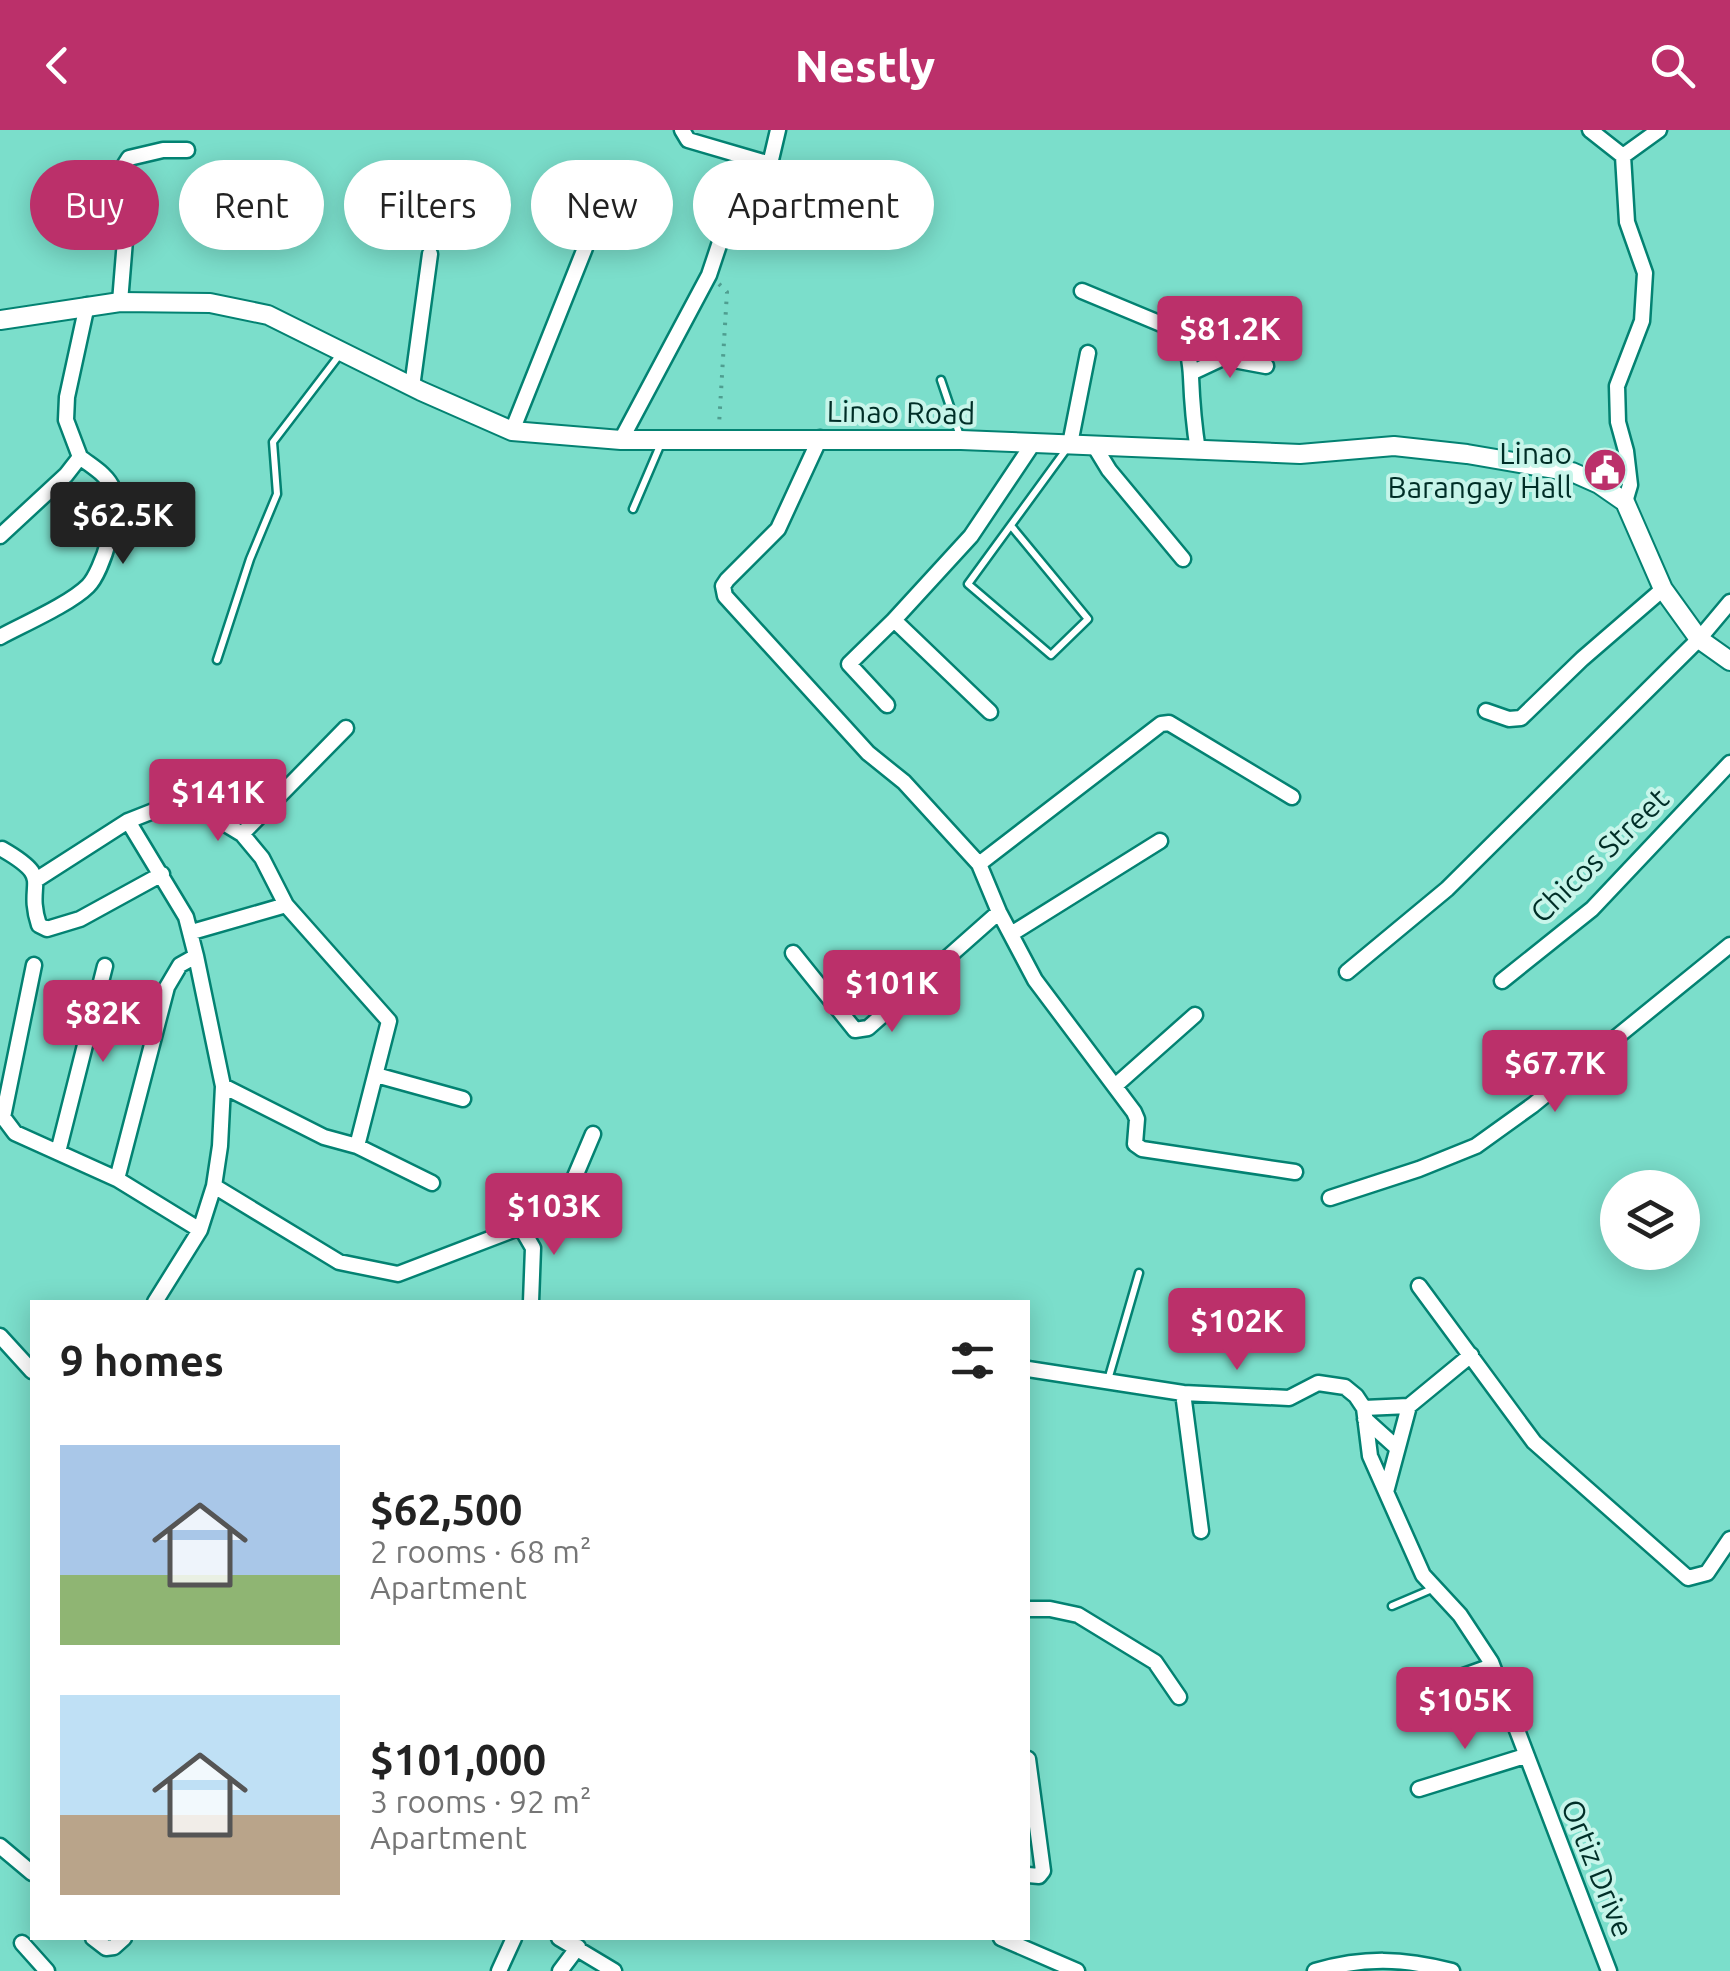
<!DOCTYPE html>
<meta charset="utf-8">
<style>
:root{--surface:#fff;--page:#f2f2f2;--text:#222;--muted:#767676;--accent:#bb306a}
body{margin:0;font-family:Ubuntu,sans-serif;background:var(--page);color:var(--text);height:100vh;display:flex;flex-direction:column;font-size:38px;white-space:nowrap}
*{box-sizing:border-box;margin:0}
p{font-size:32px;color:var(--muted)}
.icon{flex:none;width:55px;height:55px;fill:none;stroke:currentColor;stroke-width:2;stroke-linecap:round;stroke-linejoin:round}
.map{position:relative;flex:1;overflow:hidden}
.panel{position:absolute;left:30px;top:1170px;width:1000px;height:640px;display:flex;flex-direction:column;background:var(--surface);border-radius:0px;box-shadow:0 5px 25px #0003}
.panel>*{flex:none}
.top-card{position:absolute;left:30px;top:30px;width:1000px;height:90px;display:flex;gap:20px}
.buttons{position:absolute;left:1600px;top:1040px;display:grid;gap:20px}
.buttons a{display:grid;place-items:center;width:100px;height:100px;border-radius:50%;background:var(--surface);box-shadow:0 5px 25px #0003;font-size:50px}
.price{position:absolute;translate:-50% -85px;padding:0 22px;border-radius:10px;background:var(--accent);color:#fff;font-size:32px;line-height:65px;filter:drop-shadow(0 2px 5px #0008)}
.price::after{content:'';position:absolute;left:50%;top:60px;width:30px;height:22px;margin-left:-15px;background:inherit;clip-path:polygon(0 0,100% 0,50% 100%)}
.price.on{background:#222;color:#fff}
ul{padding:0;list-style:none}
li{display:flex;align-items:center;gap:30px;height:250px;padding:0 30px}
li span{display:grid;place-items:center;flex:none;width:280px;height:200px;border-radius:0px;color:#555}
li>.icon{margin-inline-start:auto}
span .icon{width:120px;height:120px;fill:#fffc;stroke-width:1}
li b{font-size:42px}
h2{display:flex;justify-content:space-between;align-items:center;height:120px;padding:0 30px;font-size:42px}
.pill{padding:0 35px;border-radius:45px;background:var(--surface);box-shadow:0 5px 25px #0003;font-size:35px;line-height:90px}
.pill.on{background:var(--accent);color:#fff}
header{display:flex;justify-content:space-between;align-items:center;height:130px;padding:0 30px;background:var(--accent);color:#fff;font-size:45px;font-weight:800}
.map>svg:first-child{display:block}
</style>
<header><svg class="icon" aria-label="back" viewBox="0 0 24 24"><path d="M15 5l-7 7 7 7"/></svg>Nestly<svg class="icon" aria-label="search" viewBox="0 0 24 24"><circle cx="10" cy="10" r="6"/><path d="M15 15l6 6"/></svg></header>
<div class="map">
<svg width="1730" height="1841" viewBox="0 0 1730 1841">
<defs>
<pattern id="building-cross-hatch" width="8" height="8" patternUnits="userSpaceOnUse" patternTransform="scale(2.5)"><rect width="8" height="8" fill="#31a2a8"/><path d="M0 0l8 8M0 8l8-8" fill="none" stroke="#278489"/></pattern>
</defs>
<rect width="100%" height="100%" fill="#7bdecb"/>
<path fill="url(#building-cross-hatch)" d="M 1599,325 L 1621,337 L 1612,354 L 1590,343 Z"/>
<g fill="none" stroke-linecap="round" stroke-linejoin="round">
<g stroke="#038272" stroke-width="11">
<path id="service" d="M 941,250 L 961,309
M 633,379 L 662,311
M 1012,397 L 1088,489 L 1051,525 L 968,454 L 1068,317
M 217,530 L 250,429 L 277,364 L 273,312 L 341,223
M 1108,1250 L 1139,1143
M 1392,1476 L 1432,1459
M 1432,1553 L 1491,1532"/>
</g>
<g stroke="#038272" stroke-width="19">
<path id="minor" d="M 682,0 L 688,10 L 770,34
M 1590,0 L 1623,26
M 743,69 L 801,94
M 1082,161 L 1183,203
M 120,172 L 126,98 L 122,39 L 129,28 L 163,20 L 187,20
M 1190,182 C 1181,209 1190,220 1191,247 C 1192,272 1194,296 1198,321
M 1191,243 L 1223,228 L 1266,236
M 412,257 L 430,124
M 512,301 L 585,118
M 820,308 L 778,399 L 727,450 L 723,456 L 725,466 L 868,623 L 904,652 L 979,734 L 999,782 L 1035,850 L 1134,982 L 1137,989 L 1135,1014 L 1142,1019 L 1295,1042
M 621,310 L 709,145 L 728,88 L 770,34 L 778,0
M 1070,314 L 1088,223
M 1095,317 L 1109,340 L 1183,429
M 1625,372 L 1630,355 L 1626,321 L 1618,292 L 1617,256 L 1642,191 L 1645,143 L 1627,92 L 1623,26 L 1659,0
M 0,406 L 66,345 L 80,327 L 66,290 L 67,267 L 87,175
M 0,507 C 24,494 70,474 88,456 C 103,441 121,378 113,359 C 107,344 91,336 80,327
M 887,575 L 849,534 L 894,490
M 1486,581 L 1509,589 L 1521,588 L 1582,529 L 1663,459
M 990,582 L 894,490 L 971,406 L 1034,312
M 128,691 L 186,787 L 196,826
M 242,704 L 346,598
M 2,719 C 56,750 24,750 39,795 L 47,799 L 80,789 L 162,744
M 979,734 L 1161,594 L 1169,593 L 1292,667
M 36,750 L 128,691 L 161,678 L 199,678 L 242,704 L 262,728 L 286,775
M 192,802 L 286,775 L 389,891 L 357,1016
M 1011,804 L 1160,711
M 793,823 L 855,900 L 868,898 L 999,782
M 34,835 L 3,987 L 15,1003 L 117,1049 L 200,1100
M 1347,842 L 1447,759 L 1699,509 L 1730,472
M 1502,851 L 1592,779 L 1730,633
M 376,945 L 463,969
M 223,956 L 324,1007 L 357,1016 L 432,1053
M 1115,956 L 1195,885
M 58,1022 L 105,836
M 117,1049 L 167,857 L 180,835 L 196,826 L 223,956 L 220,1016 L 214,1056 L 200,1100 L 155,1172
M 214,1056 L 339,1132 L 398,1144 L 560,1082 L 593,1004
M 1330,1068 L 1419,1039 L 1476,1016 L 1533,975 L 1730,815
M 522,1099 L 533,1118 L 531,1172
M 1419,1156 L 1534,1312 L 1688,1448 L 1707,1443 L 1730,1409
M 0,1206 L 32,1241
M 1028,1239 L 1183,1263 L 1201,1401
M 1183,1263 L 1289,1268 L 1318,1253 L 1345,1257 L 1356,1266 L 1364,1278 L 1370,1326 L 1423,1445 L 1460,1485 L 1491,1532 L 1609,1841
M 1364,1278 L 1409,1276 L 1471,1225
M 1365,1289 L 1396,1317
M 1386,1362 L 1409,1276
M 1028,1479 L 1050,1479 L 1078,1485 L 1155,1532 L 1179,1567
M 1028,1629 L 1043,1741 L 1039,1746 L 1028,1745
M 1419,1659 L 1525,1626
M 0,1716 L 32,1743
M 93,1808 L 106,1818 L 114,1817 L 124,1808
M 559,1808 L 614,1841
M 1001,1808 L 1077,1841
M 22,1813 L 47,1841
M 499,1841 L 514,1808
M 560,1841 L 578,1817
M 1315,1841 C 1364,1827 1403,1828 1452,1841"/>
</g>
<g stroke="#038272" stroke-width="22">
<path id="tertiary" d="M 0,190 L 120,172 L 210,173 L 268,185 L 421,261 L 512,301 L 621,310 L 961,310 L 1300,324 L 1394,316 L 1467,324 L 1572,342 L 1599,354 L 1625,372 L 1663,459 L 1699,509 L 1730,531"/>
</g>
<path stroke="#4f9e90" stroke-width="4" stroke-dasharray="2.5 8" stroke-linecap="butt" d="M 719,154 L 727,162 L 719,295"/>
<use href="#service" stroke="#fff" stroke-width="6"/>
<use href="#minor" stroke="#fff" stroke-width="14"/>
<use href="#tertiary" stroke="#fff" stroke-width="18"/>
</g>
<defs>
<g id="civic-disc" transform="scale(2.25)"><circle r="9.5" fill="#bb306a" stroke="#c7f5ea"/><path d="M-.6-6.5H3V-4.5H.6V-3L4-1V1h2V6H-6V1h2V-1L-.6-3ZM-1.2 2.5V6h2.4V2.5Z" fill="#fff"/></g>
</defs>
<g fill-rule="evenodd">
<use href="#civic-disc" x="1605" y="340"/>
</g>
<g text-anchor="middle" dominant-baseline="central" stroke-width="8" stroke-linejoin="round" paint-order="stroke">
<g font-size="30" fill="#002e27" stroke="#c7f5ea">
<text transform="translate(901 282) rotate(1)">Linao Road</text>
<text transform="translate(1599 725) rotate(-44)">Chicos Street</text>
<text transform="translate(1598 1738) rotate(68)">Ortiz Drive</text>
</g>
<g font-size="30" fill="#002e27" stroke="#c7f5ea" text-anchor="end">
<text x="1572" y="323">Linao<tspan x="1572" dy="34">Barangay Hall</tspan></text>
</g>
</g>
</svg>
<div class="buttons">
<a><svg class="icon" aria-label="layers" viewBox="0 0 24 24"><path d="M12 4l9 5-9 5-9-5zM3 14l9 5 9-5"/></svg></a>
</div>
<b class="price" style="left:1230px;top:251px">$81.2K</b>
<b class="price on" style="left:123px;top:437px">$62.5K</b>
<b class="price" style="left:218px;top:714px">$141K</b>
<b class="price" style="left:892px;top:905px">$101K</b>
<b class="price" style="left:103px;top:935px">$82K</b>
<b class="price" style="left:1555px;top:985px">$67.7K</b>
<b class="price" style="left:554px;top:1128px">$103K</b>
<b class="price" style="left:1237px;top:1243px">$102K</b>
<b class="price" style="left:1465px;top:1622px">$105K</b>
<div class="top-card">
<a class="pill on">Buy</a>
<a class="pill">Rent</a>
<a class="pill">Filters</a>
<a class="pill">New</a>
<a class="pill">Apartment</a>
</div>
<section class="panel">
<h2>9 homes<svg class="icon" aria-label="filters" viewBox="0 0 24 24"><path d="M4 7h16M4 17h16"/><circle cx="9" cy="7" r="2"/><circle cx="15" cy="17" r="2"/></svg></h2>
<ul>
<li><span style="background:linear-gradient(#a9c7e8 65%,#8fb573 0)"><svg class="icon" aria-label="home" viewBox="0 0 24 24"><path d="M3 11l9-7 9 7M6 9v11h12V9"/></svg></span><div><b>$62,500</b><p>2 rooms · 68 m²</p><p>Apartment</p></div></li>
<li><span style="background:linear-gradient(#bfe0f5 60%,#b9a48a 0)"><svg class="icon" aria-label="home" viewBox="0 0 24 24"><path d="M3 11l9-7 9 7M6 9v11h12V9"/></svg></span><div><b>$101,000</b><p>3 rooms · 92 m²</p><p>Apartment</p></div></li>
</ul>
</section>
</div>
